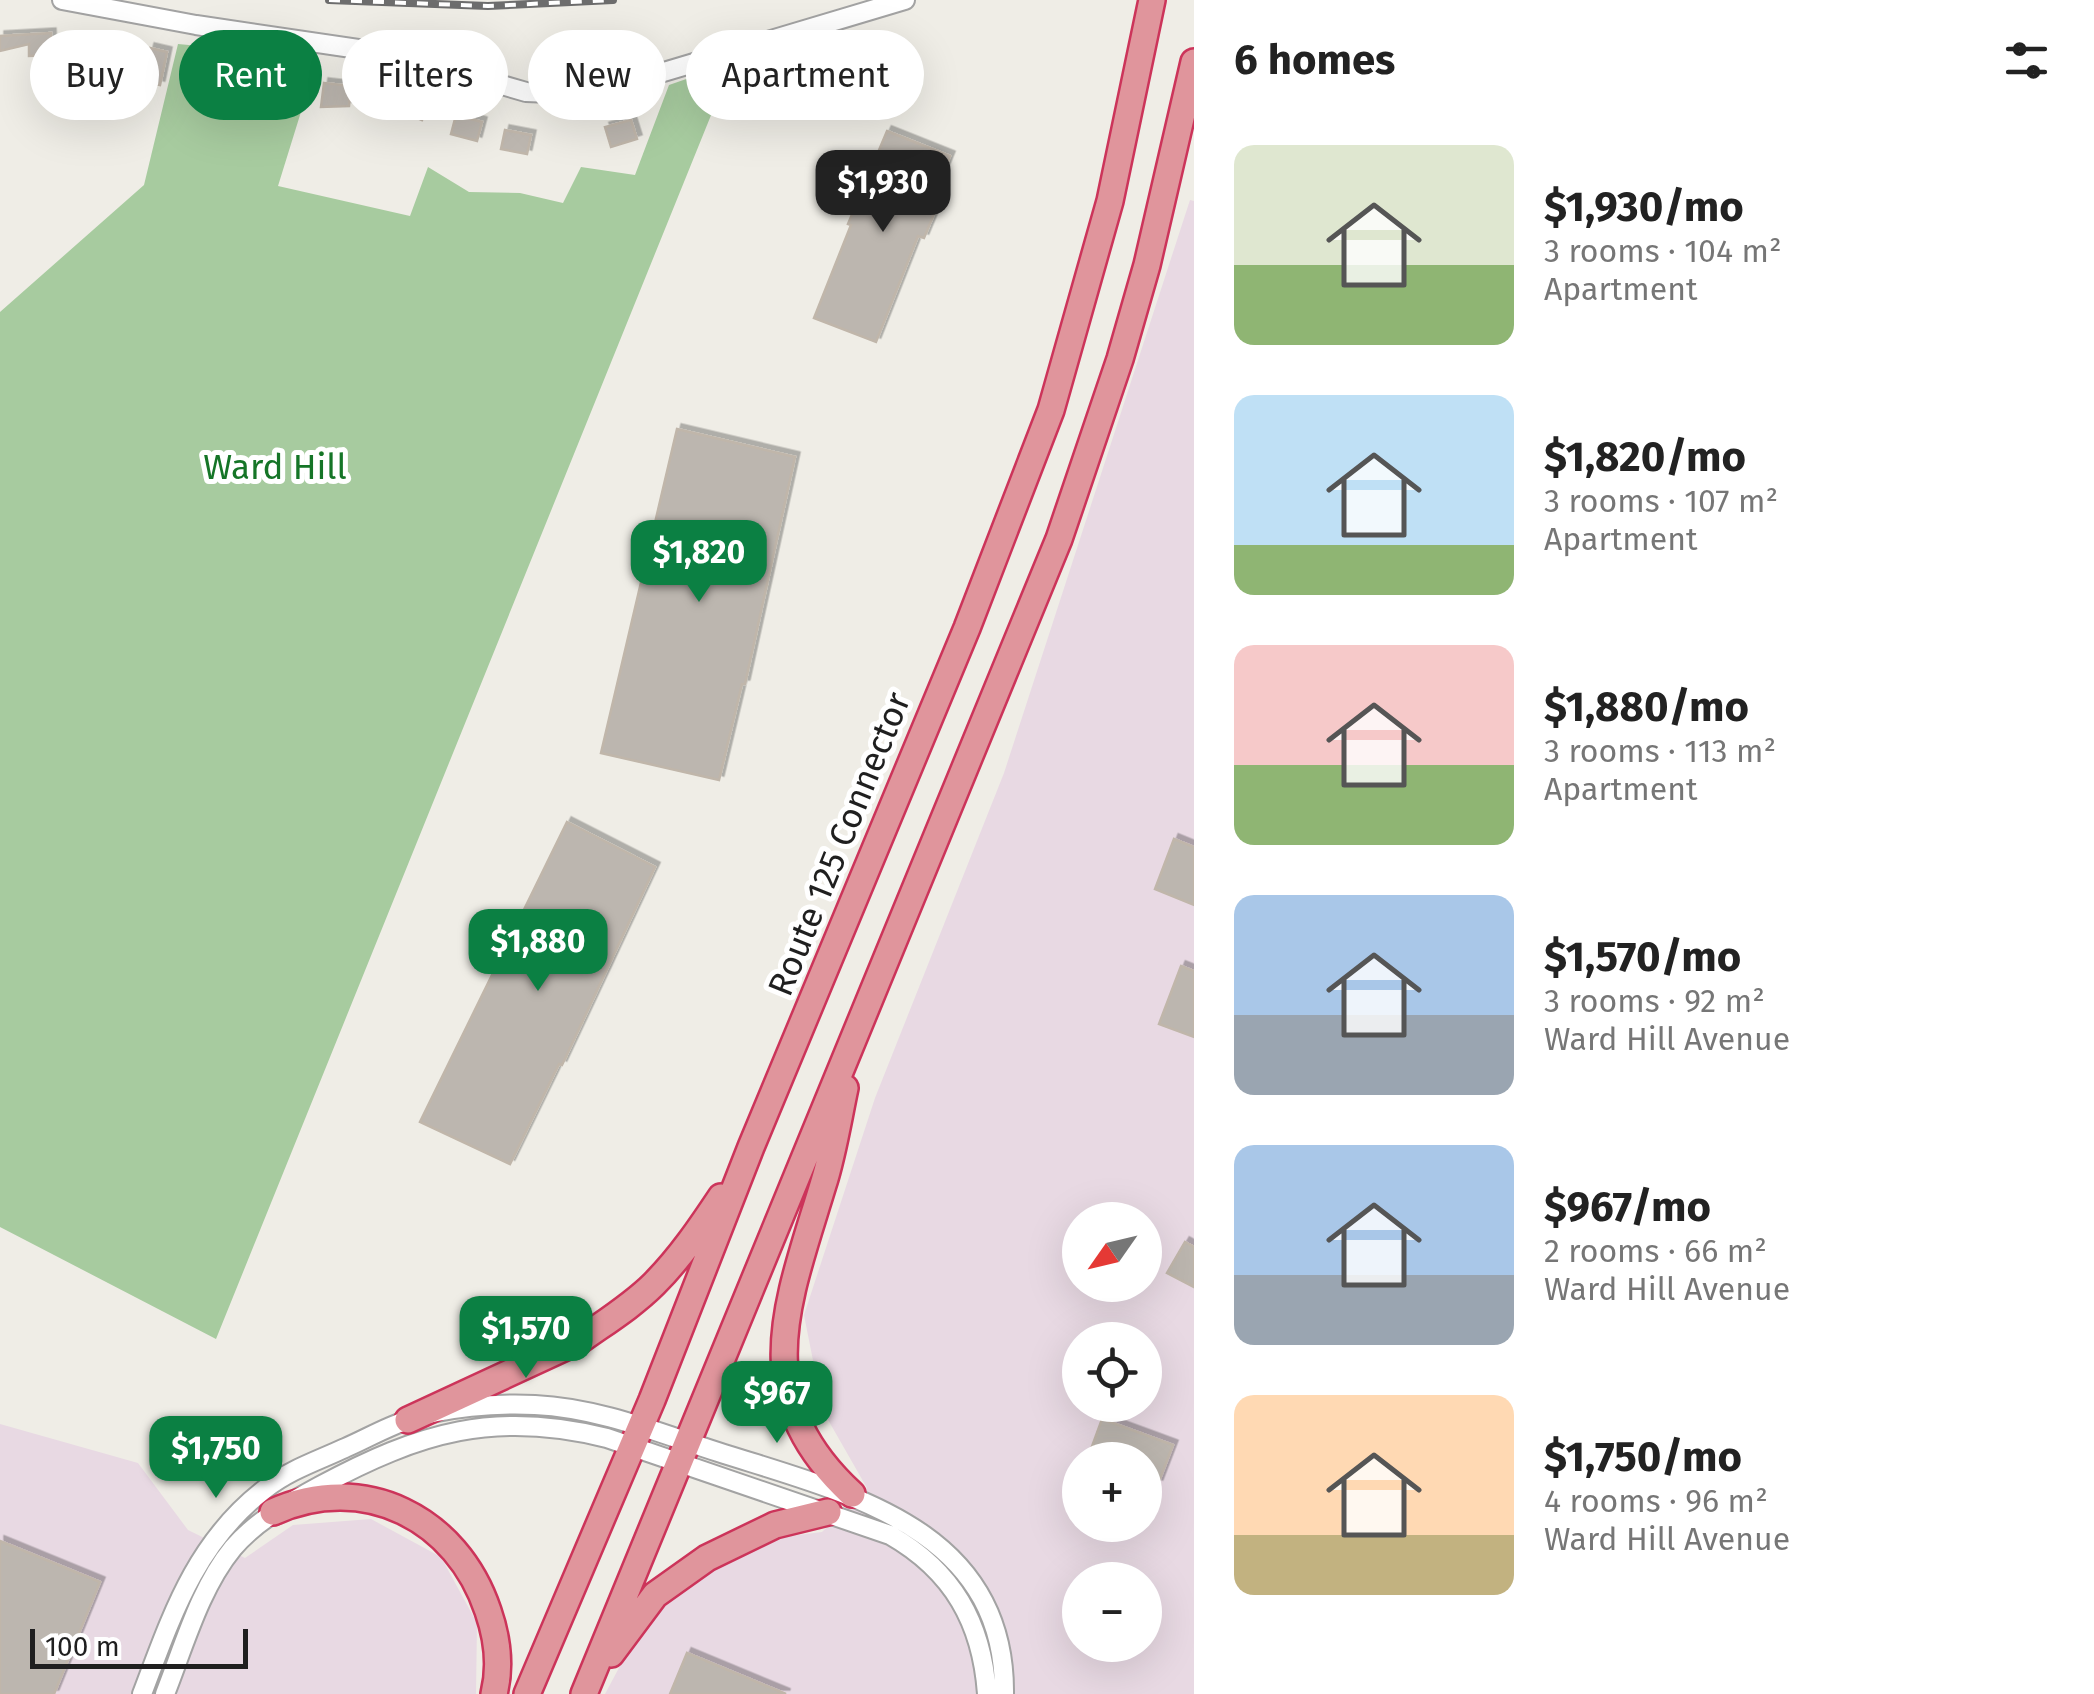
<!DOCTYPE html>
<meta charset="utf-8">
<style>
:root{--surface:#fff;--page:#f6f6f6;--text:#222;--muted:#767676;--accent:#0b8043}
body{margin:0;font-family:"Fira Sans",sans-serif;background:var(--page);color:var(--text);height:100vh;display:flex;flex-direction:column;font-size:38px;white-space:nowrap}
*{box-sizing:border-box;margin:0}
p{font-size:32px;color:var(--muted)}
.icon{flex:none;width:55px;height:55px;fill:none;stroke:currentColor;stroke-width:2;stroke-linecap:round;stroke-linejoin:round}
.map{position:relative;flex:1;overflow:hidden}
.side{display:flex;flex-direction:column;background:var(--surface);width:900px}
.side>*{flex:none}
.hud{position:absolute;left:30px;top:30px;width:950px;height:90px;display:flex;gap:20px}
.needle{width:65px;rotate:236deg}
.buttons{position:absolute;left:1062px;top:1202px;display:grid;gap:20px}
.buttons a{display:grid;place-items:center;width:100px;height:100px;border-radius:50%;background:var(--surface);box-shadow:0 10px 40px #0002;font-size:50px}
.scale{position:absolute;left:30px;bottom:25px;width:218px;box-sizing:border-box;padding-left:10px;border:5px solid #1f1f1f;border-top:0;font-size:28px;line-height:35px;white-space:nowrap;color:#1f1f1f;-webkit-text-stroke:8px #fff;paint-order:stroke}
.price{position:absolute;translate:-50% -85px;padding:0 22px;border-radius:20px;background:var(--accent);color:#fff;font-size:32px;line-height:65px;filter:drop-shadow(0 2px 5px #0008)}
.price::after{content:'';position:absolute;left:50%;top:60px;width:30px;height:22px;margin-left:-15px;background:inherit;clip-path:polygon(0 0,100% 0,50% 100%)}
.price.active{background:#222;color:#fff}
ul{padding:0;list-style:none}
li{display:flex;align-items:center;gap:30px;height:250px;padding:0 40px}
li span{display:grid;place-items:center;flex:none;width:280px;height:200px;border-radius:20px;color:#555}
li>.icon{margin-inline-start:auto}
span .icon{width:120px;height:120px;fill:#fffc;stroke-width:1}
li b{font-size:42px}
h2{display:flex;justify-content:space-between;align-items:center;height:120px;padding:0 40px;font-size:42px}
.tag{padding:0 35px;border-radius:45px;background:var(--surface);box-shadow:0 10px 40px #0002;font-size:35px;line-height:90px}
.tag.active{background:var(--accent);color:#fff}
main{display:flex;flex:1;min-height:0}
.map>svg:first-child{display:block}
</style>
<main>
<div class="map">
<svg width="1194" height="1694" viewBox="0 0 1194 1694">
<defs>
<filter id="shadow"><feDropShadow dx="4.5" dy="-4.5" stdDeviation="0" flood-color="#0004"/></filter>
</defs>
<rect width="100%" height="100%" fill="#efede6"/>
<path fill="#e8d9e3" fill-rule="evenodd" d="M 1190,200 L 1194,201 L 1194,1694 L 605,1694 L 643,1623 L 718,1562 L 774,1538 L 822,1532 L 867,1488 L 823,1411 L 804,1315 L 875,1098 L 1004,773 ZM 1080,1220 L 1145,1220 L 1145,1285 L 1080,1285 ZM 1080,1340 L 1145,1340 L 1145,1405 L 1080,1405 ZM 1080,1460 L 1145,1460 L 1145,1525 L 1080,1525 ZM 1080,1580 L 1145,1580 L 1145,1645 L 1080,1645 Z
M 0,1424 L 138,1463 L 188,1530 L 245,1558 L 293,1525 L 371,1519 L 441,1557 L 477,1623 L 476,1694 L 0,1694 Z"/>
<path fill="#a7cb9f" d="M 178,44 L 318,57 L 278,186 L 410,216 L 428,167 L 469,192 L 520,193 L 563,203 L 581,167 L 635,175 L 669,85 L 718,68 L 720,93 L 216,1339 L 0,1227 L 0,312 L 144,185 Z"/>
<path fill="#bcb6af" stroke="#c0b6aa" stroke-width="2.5" filter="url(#shadow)" d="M 51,33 L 52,55 L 29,56 L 29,44 L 0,51 L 0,36 Z
M 93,44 L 94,65 L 69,67 L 68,46 Z
M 150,48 L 167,52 L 160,85 L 137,81 L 140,64 L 146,65 Z
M 885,65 L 904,79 L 894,94 L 884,87 L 878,95 L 875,92 L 861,112 L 847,102 L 868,74 L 875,79 Z
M 324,83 L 351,86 L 349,106 L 321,107 Z
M 373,85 L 396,94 L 398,89 L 430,103 L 422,120 L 390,106 L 389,110 L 385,108 L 382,115 L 363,107 Z
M 456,115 L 482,122 L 477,141 L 451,134 Z
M 631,120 L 637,139 L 611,147 L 605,127 Z
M 505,130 L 531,135 L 527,154 L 501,149 Z
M 887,131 L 950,156 L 937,187 L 944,190 L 924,238 L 918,236 L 876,342 L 814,318 L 851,225 L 848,224 Z
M 677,429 L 795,457 L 745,684 L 742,684 L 719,780 L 601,753 Z
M 567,822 L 655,867 L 562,1065 L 559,1064 L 510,1164 L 420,1122 Z
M 1174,839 L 1194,847 L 1194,905 L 1155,889 Z
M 1181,966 L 1194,971 L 1194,1037 L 1159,1024 Z
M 1185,1242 L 1194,1247 L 1194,1287 L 1167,1273 Z
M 1102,1419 L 1173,1445 L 1158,1484 L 1145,1479 L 1145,1460 L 1087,1460 Z
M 0,1541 L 100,1582 L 54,1694 L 0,1694 Z
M 687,1653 L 786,1694 L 670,1694 Z"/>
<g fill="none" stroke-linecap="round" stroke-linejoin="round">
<g stroke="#a3a3a3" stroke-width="22">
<path id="minor" d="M 62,0 L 196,25 L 399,55 L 526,92 L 576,94 L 620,85 L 905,0
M 142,1694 C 172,1615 195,1543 265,1489 C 289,1470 317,1461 345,1448 C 366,1439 386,1427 408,1420 C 445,1407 496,1403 535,1405 C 599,1408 659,1433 718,1452 C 846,1493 1006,1527 1004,1694
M 165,1694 C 184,1646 200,1588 233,1548 C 257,1520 289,1503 320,1486 C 420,1432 495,1410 607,1438 L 890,1535 C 953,1571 982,1623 987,1694"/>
</g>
<g stroke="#cc345a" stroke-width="30">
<path id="highway" d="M 845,1088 C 838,1121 833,1154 823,1185 C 787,1304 746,1396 852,1494
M 408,1420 L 579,1341 C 604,1323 632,1306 654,1284 C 680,1258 701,1227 721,1197
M 273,1512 C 364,1471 457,1518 488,1611 C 497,1637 501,1666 494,1694
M 611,1654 L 655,1595 L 707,1558 L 775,1525 L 828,1512
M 527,1694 L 652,1400 L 751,1147 L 967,628 L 1051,410 L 1110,201 L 1152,0
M 584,1694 L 1059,539 L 1120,359 L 1147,265 L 1194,62"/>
</g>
<use href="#minor" stroke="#fff" stroke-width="18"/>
<use href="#highway" stroke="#e0959c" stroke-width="25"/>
<g stroke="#6d6d6d" stroke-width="8">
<path id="rail" d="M 329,0 L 488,6 L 613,0"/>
</g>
<use href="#rail" stroke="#fff" stroke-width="4" stroke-dasharray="11" stroke-linecap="butt"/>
</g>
<g text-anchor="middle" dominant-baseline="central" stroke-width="10" stroke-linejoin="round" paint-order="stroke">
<g font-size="35" fill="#157527" stroke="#fff">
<text x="275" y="467">Ward Hill</text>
</g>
<g font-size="35" fill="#1f1f1f" stroke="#fff">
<text transform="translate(839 844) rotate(-68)">Route 125 Connector</text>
</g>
</g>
</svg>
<div class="buttons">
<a><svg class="needle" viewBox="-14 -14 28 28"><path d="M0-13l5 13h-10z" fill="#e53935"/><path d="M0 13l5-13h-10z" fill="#767676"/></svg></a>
<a><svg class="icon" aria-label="locate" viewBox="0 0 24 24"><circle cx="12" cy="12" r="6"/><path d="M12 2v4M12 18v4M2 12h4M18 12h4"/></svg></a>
<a>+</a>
<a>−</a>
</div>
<div class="scale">100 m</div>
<b class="price active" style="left:883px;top:235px">$1,930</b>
<b class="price" style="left:699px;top:605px">$1,820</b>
<b class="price" style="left:538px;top:994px">$1,880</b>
<b class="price" style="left:526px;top:1381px">$1,570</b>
<b class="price" style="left:777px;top:1446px">$967</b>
<b class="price" style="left:216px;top:1501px">$1,750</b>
<div class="hud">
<a class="tag">Buy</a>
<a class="tag active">Rent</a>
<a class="tag">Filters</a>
<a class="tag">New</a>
<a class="tag">Apartment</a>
</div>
</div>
<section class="side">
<h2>6 homes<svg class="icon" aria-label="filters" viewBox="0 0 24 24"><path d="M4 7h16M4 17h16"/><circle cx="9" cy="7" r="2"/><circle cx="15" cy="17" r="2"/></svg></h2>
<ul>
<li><span style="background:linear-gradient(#dfe7d0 60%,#8fb573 0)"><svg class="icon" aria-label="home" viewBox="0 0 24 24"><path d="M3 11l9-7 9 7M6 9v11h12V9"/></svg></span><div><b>$1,930/mo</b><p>3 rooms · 104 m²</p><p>Apartment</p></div></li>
<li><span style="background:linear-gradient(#bfe0f5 75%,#8fb573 0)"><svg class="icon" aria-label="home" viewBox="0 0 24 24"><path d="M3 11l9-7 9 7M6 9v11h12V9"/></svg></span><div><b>$1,820/mo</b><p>3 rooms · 107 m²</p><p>Apartment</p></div></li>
<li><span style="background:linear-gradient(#f6c9c9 60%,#8fb573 0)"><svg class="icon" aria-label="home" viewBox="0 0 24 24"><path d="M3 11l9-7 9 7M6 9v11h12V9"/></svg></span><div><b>$1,880/mo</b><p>3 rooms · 113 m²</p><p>Apartment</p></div></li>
<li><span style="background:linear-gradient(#a9c7e8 60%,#9aa5b1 0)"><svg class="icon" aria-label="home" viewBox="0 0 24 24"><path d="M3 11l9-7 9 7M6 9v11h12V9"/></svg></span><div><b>$1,570/mo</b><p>3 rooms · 92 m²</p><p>Ward Hill Avenue</p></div></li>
<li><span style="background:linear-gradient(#a9c7e8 65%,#9aa5b1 0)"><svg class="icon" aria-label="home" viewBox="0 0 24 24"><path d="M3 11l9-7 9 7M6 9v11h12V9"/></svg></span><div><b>$967/mo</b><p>2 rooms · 66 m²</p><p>Ward Hill Avenue</p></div></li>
<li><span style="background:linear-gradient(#ffd9b3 70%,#c2b280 0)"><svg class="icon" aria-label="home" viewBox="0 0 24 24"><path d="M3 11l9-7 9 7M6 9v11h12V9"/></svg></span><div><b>$1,750/mo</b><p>4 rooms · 96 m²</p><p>Ward Hill Avenue</p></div></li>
</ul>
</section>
</main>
